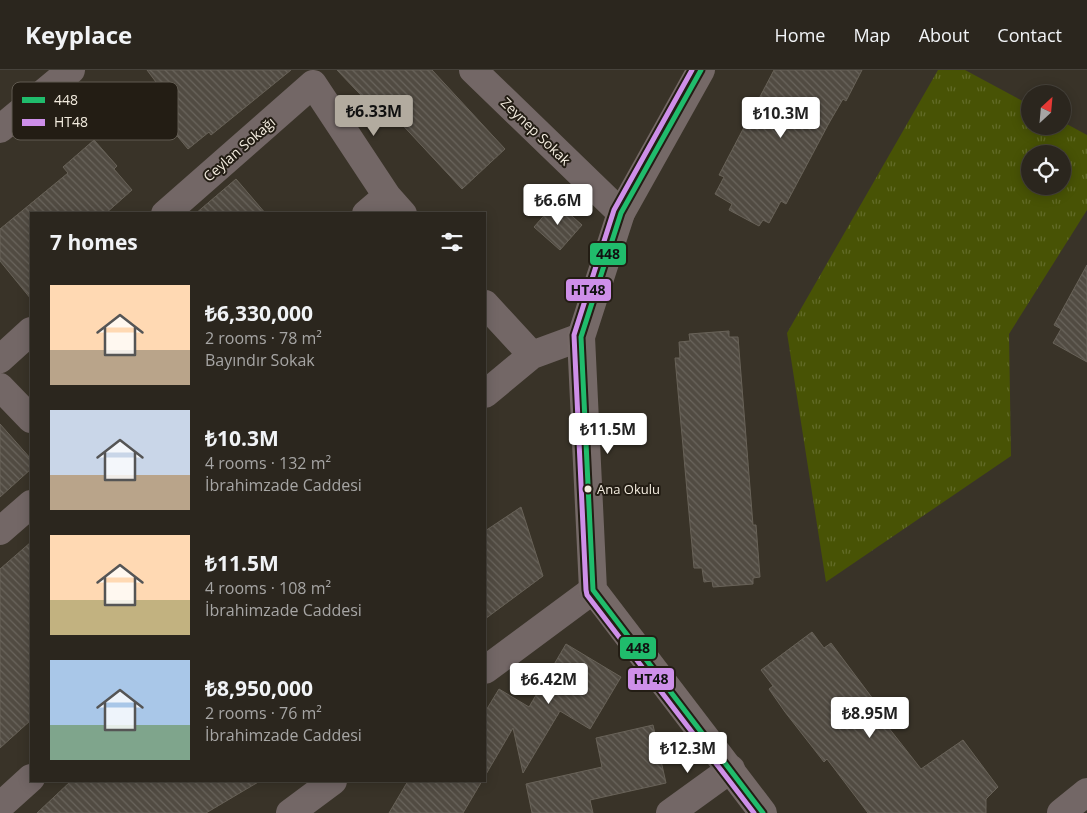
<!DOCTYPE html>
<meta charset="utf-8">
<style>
:root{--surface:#2b261e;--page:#37322b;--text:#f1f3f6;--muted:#a6a5a4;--line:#47433c;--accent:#b2ab9f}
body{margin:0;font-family:"Open Sans",sans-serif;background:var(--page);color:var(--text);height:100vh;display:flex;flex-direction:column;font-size:19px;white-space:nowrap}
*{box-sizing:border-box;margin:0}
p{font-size:16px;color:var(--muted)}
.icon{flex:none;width:28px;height:28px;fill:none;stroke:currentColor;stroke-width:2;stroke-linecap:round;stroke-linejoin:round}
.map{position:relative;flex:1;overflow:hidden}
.side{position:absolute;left:30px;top:142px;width:456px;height:570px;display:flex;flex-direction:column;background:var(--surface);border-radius:0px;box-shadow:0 2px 12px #0003,0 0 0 1px var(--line)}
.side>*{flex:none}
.needle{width:32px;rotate:26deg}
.fabs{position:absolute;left:1021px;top:15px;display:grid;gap:10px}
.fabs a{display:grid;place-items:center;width:50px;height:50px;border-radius:50%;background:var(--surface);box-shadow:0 2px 12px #0003,0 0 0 1px var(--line);font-size:25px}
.price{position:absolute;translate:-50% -42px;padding:0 11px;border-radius:5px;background:#fff;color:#222;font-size:16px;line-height:32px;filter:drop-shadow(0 1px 2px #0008)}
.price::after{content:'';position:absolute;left:50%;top:30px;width:15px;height:11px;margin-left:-8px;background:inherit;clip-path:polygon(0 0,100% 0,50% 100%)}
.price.on{background:var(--accent);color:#111}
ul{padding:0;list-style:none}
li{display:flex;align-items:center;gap:15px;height:125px;padding:0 20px}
li span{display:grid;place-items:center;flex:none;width:140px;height:100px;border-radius:0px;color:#555}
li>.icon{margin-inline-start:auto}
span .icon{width:60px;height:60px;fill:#fffc;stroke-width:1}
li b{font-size:21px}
h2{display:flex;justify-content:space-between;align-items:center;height:60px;padding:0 20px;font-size:21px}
header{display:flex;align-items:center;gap:30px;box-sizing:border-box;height:70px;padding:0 25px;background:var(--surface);border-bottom:1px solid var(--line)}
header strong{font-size:24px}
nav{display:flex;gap:28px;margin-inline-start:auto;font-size:18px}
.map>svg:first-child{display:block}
</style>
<header>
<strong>Keyplace</strong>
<nav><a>Home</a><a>Map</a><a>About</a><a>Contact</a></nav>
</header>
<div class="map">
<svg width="1087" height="743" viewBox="0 0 1087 743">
<defs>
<pattern id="grass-tufts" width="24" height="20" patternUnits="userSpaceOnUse" patternTransform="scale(1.25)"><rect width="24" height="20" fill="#485305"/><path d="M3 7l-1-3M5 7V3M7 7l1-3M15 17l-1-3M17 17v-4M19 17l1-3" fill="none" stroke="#636c29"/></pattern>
<pattern id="building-back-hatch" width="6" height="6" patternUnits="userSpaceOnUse" patternTransform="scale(1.25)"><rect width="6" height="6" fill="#514b42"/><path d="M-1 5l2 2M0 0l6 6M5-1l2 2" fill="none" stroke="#6a655d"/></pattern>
</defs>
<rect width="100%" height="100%" fill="#393328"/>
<path fill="url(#grass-tufts)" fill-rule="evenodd" d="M 938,0 L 965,0 L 1030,35 L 1030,56 L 1062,56 L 1063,52 L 1087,65 L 1087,140 L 1009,264 L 1011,386 L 826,512 L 787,263 ZM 1030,84 L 1062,84 L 1062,116 L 1030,116 Z"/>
<path fill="url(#building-back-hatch)" stroke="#686258" d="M 147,0 L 291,0 L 211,65 L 209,62 L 188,79 L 142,23 L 156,12 Z
M 337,0 L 432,0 L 505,79 L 462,119 L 384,35 L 377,42 Z
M 774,0 L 862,0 L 846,31 L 843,29 L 829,53 L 786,134 L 781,131 L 769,153 L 763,150 L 759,156 L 729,140 L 732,134 L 715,124 L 724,107 L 719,105 Z
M 94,70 L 117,96 L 114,99 L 132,120 L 105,144 L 31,144 L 31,229 L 0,191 L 0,159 L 68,103 L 63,97 Z
M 236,109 L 266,144 L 195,144 Z
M 556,132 L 582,155 L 560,180 L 534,157 Z
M 1087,195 L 1087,292 L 1053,273 L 1061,259 L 1054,255 Z
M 729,261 L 729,267 L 738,267 L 753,455 L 756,455 L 760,507 L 753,508 L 753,514 L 713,517 L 712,511 L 704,512 L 702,498 L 694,498 L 675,288 L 680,288 L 679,272 L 690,271 L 689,264 Z
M 0,354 L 31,389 L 31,399 L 0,427 Z
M 521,437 L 543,506 L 485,549 L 485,461 Z
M 31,472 L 31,650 L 0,678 L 0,499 Z
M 812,562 L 824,578 L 831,573 L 885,645 L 881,648 L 921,699 L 963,670 L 998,717 L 986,729 L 986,743 L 868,743 L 827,689 L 824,692 L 785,642 L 769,619 L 773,616 L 761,600 Z
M 566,574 L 621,607 L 590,659 L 560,641 L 523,703 L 513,658 L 485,706 L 485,642 L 499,619 L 529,637 Z
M 653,655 L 666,713 L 590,730 L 593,743 L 532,743 L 526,714 L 602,697 L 596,668 Z
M 71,711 L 260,711 L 206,743 L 37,743 Z
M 408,711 L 482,711 L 463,743 L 389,743 Z"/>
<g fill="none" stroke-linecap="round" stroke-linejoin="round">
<path stroke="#736766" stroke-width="28" d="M 473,0 L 621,143
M 0,59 L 71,0
M 165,144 L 313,14 L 387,126 L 403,144
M 366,144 L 387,126
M 485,234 L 532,285
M 0,289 L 31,261
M 0,317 L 31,349
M 485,324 L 532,285 L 581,267
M 0,461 L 31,434
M 485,600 L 593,520
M 0,736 L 31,708
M 290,743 L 333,711
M 670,743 L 731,699
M 1061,743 L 1087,722"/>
<path stroke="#756967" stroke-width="28" d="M 701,0 L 621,143 L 581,267 L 593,520 L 763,743"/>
<g stroke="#231d14" stroke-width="9">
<path id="bus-1" d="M 701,0 L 621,143 L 581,267 L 593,520 L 763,743"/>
</g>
<g stroke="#231d14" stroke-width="9">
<path id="bus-2" d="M 692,0 L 614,140 L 574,265 L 586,520 L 587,525 L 754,743"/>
</g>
<use href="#bus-1" stroke="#20bc6c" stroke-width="5"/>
<use href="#bus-2" stroke="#ce8fe9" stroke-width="5"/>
</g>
<circle fill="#f3ecdf" stroke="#231d14" stroke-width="2" cx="588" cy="419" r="4.5"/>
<g text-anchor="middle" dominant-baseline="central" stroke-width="4" stroke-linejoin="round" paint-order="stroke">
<g font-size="13" fill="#f3ecdf" stroke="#231d14" text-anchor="start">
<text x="597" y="419">Ana Okulu</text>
</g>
<g font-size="14" fill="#f3ecdf" stroke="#231d14">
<text transform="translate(536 61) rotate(44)">Zeynep Sokak</text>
<text transform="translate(239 79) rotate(-41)">Ceylan Sokağı</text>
</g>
</g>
<rect x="12" y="12" width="166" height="58" rx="8" fill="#231d14" stroke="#615b51" stroke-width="1"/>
<rect x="22" y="27" width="23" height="6" fill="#20bc6c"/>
<rect x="22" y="49" width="23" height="7" fill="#ce8fe9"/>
<g font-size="14" fill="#f3ecdf">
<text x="54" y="35">448</text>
<text x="54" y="57">HT48</text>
</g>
<g stroke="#231d14" stroke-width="2">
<rect x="589" y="172" width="38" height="24" rx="5" fill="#20bc6c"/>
<rect x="565" y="208" width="47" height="24" rx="5" fill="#ce8fe9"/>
<rect x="619" y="566" width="38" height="24" rx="5" fill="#20bc6c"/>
<rect x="627" y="597" width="48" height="24" rx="5" fill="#ce8fe9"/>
</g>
<g font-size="14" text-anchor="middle" font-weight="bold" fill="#111">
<text x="608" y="189">448</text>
<text x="588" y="225">HT48</text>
<text x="638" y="583">448</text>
<text x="651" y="614">HT48</text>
</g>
</svg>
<div class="fabs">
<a><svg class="needle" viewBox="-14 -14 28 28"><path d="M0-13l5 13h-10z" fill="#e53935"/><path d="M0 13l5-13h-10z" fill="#a6a5a4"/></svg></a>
<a><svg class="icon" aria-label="locate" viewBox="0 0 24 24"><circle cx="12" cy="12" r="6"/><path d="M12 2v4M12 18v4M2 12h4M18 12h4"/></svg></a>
</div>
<b class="price on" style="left:374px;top:67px">₺6.33M</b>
<b class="price" style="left:781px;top:69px">₺10.3M</b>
<b class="price" style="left:558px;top:156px">₺6.6M</b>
<b class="price" style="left:608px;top:385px">₺11.5M</b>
<b class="price" style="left:549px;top:635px">₺6.42M</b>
<b class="price" style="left:870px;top:669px">₺8.95M</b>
<b class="price" style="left:688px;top:704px">₺12.3M</b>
<section class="side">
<h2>7 homes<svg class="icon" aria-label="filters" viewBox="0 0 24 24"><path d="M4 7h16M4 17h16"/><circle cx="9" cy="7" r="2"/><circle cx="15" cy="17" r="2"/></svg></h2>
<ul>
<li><span style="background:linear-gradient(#ffd9b3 65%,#b9a48a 0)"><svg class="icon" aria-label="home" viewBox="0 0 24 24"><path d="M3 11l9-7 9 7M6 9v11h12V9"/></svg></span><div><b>₺6,330,000</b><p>2 rooms · 78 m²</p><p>Bayındır Sokak</p></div></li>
<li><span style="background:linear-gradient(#c9d6e8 65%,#b9a48a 0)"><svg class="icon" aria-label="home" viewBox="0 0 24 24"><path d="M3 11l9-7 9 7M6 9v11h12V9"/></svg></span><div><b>₺10.3M</b><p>4 rooms · 132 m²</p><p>İbrahimzade Caddesi</p></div></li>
<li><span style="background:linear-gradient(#ffd9b3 65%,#c2b280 0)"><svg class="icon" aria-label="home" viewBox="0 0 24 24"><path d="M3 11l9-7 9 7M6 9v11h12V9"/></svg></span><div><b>₺11.5M</b><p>4 rooms · 108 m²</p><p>İbrahimzade Caddesi</p></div></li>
<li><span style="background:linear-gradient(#a9c7e8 65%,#7fa58c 0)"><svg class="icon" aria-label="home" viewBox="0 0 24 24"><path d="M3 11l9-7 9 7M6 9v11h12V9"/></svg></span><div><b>₺8,950,000</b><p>2 rooms · 76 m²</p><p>İbrahimzade Caddesi</p></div></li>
</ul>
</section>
</div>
